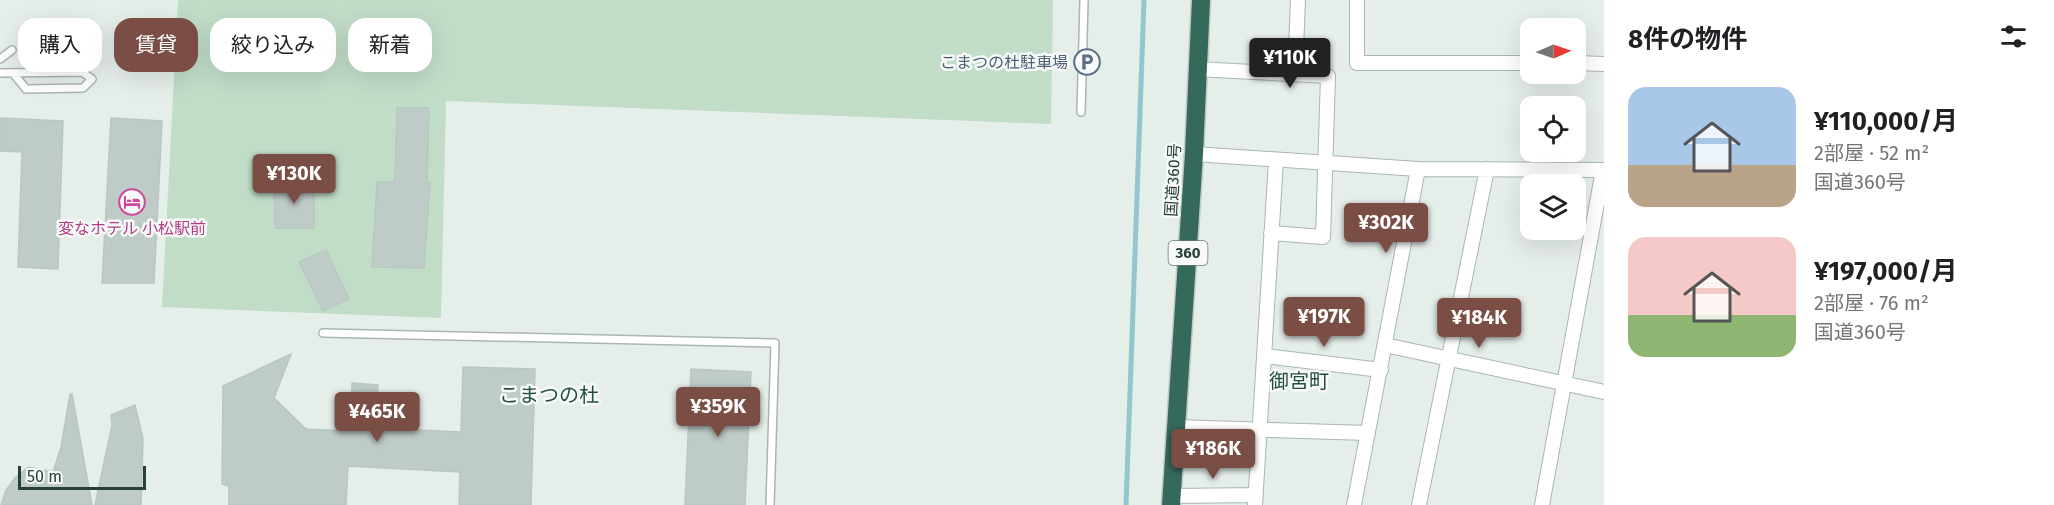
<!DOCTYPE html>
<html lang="ja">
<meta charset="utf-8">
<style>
:root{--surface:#fff;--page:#f6f6f6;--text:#202124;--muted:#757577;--accent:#7a4e44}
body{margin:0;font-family:"Fira Sans","Noto Sans JP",sans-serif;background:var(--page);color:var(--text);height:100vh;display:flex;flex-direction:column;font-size:22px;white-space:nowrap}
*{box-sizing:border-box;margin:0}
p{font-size:20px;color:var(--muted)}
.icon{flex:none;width:33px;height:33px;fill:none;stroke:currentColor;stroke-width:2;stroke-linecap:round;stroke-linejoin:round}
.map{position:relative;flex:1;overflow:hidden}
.sheet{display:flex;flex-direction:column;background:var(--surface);width:450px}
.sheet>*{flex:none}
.guide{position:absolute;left:18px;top:18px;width:570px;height:54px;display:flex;gap:12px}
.needle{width:39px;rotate:88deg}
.buttons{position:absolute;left:1520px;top:18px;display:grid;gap:12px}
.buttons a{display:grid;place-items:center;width:66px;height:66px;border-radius:12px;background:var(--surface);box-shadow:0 6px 24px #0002;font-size:30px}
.scale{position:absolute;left:18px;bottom:15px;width:128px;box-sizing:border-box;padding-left:6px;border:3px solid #263f37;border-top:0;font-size:16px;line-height:21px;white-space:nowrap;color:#263f37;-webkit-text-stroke:4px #f7faf8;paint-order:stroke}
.price{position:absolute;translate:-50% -51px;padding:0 14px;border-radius:6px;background:var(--accent);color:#fff;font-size:20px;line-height:39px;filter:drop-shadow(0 2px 3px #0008)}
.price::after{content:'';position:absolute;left:50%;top:36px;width:18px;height:14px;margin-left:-9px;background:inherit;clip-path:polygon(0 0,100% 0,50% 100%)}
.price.on{background:#222;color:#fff}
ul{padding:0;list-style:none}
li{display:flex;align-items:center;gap:18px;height:150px;padding:0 24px}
li span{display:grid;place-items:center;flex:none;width:168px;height:120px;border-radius:18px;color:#555}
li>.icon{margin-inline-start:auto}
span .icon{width:72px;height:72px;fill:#fffc;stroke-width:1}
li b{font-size:26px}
h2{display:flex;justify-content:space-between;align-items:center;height:72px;padding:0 24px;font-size:26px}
.chip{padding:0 21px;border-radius:18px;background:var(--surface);box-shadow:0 6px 24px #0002;font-size:21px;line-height:54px}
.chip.on{background:var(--accent);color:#fff}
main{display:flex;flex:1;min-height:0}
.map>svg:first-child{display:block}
</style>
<main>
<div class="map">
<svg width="1604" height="505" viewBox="0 0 1604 505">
<rect width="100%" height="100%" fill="#e6eeea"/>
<path fill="#c1ddc8" d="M 178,0 L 1053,0 L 1051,124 L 446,101 L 441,318 L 162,307 Z"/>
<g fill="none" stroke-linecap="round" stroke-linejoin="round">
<path stroke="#93c6ce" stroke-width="5" d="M 1126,505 L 1144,0"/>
</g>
<path fill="#becbc6" stroke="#b9c7c1" stroke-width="1.5" d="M 397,108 L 429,108 L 427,183 L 430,183 L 424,268 L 372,267 L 377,182 L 395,182 Z
M 0,118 L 63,121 L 58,269 L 18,267 L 22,152 L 0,151 Z
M 111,118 L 162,121 L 154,283 L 102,283 Z
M 314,181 L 314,228 L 275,228 L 274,182 Z
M 326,250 L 349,299 L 323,311 L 299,262 Z
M 291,354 L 274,398 L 306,429 L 350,431 L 352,383 L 378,385 L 375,428 L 461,432 L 463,367 L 535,369 L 531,505 L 459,505 L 460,472 L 348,466 L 346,505 L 229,505 L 229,486 L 222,484 L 223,386 Z
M 691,369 L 751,372 L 745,505 L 685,505 Z
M 70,394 L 72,394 L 92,505 L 1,505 L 6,490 L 15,478 L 28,467 L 53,472 L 61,447 Z
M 135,405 L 143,439 L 141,505 L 95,505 L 112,425 L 111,415 Z"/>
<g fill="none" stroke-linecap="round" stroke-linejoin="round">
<g stroke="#a9b6b1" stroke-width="10">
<path id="lane" d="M 0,59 L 12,50
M 0,73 L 82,72 L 92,79 L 83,88 L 26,89 L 13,73
M 1081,112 L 1084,0
M 323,333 L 775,343 L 770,505"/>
</g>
<g stroke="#a9b6b1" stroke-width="16">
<path id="street" d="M 1357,0 L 1357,63 L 1530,63
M 1575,63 L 1604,64
M 1197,69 L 1328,76 L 1323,237 L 1271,233
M 1295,74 L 1298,0
M 1194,154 L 1418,169 L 1604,170
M 1385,345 L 1604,392
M 1265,356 L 1381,370
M 1176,427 L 1368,433
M 1172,496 L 1256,495
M 1255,505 L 1276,160
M 1354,505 L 1418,169
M 1419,505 L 1487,169
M 1542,505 L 1603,170"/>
</g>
<g stroke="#c2c9c7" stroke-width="21">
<path id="highway" d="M 1171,505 L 1194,154 L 1201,0"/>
</g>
<use href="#lane" stroke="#fff" stroke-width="7"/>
<use href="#street" stroke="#fff" stroke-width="14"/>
<use href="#highway" stroke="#34695c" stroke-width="18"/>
</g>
<defs>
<g id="parking-ring" transform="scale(1.35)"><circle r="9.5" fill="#f7faf8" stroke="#5c6f8a" stroke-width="1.5"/><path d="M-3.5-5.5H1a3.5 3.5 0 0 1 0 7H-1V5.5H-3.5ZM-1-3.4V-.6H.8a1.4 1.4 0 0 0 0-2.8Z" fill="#5c6f8a"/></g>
<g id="hotel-ring" transform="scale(1.35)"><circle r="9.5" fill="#f7faf8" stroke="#d1479c" stroke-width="1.5"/><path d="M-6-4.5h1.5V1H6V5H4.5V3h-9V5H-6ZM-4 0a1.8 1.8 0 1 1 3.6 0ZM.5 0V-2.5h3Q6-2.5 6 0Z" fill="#d1479c"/></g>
</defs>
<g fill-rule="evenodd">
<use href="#parking-ring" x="1087" y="62"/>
<use href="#hotel-ring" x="132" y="202"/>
</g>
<g text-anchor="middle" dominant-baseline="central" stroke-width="5" stroke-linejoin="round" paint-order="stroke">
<rect fill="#f7faf8" stroke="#657771" stroke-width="1.5" x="1168.5" y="241" width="39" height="24" rx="4.5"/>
<g font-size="15" font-weight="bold" fill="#263f37">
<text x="1188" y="253">360</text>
</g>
<g font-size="16" fill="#4e5e75" stroke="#f7faf8" text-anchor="end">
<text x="1068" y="62">こまつの杜駐車場</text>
</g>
<g font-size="16" fill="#263f37" stroke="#f7faf8">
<text transform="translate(1173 180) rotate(-87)">国道360号</text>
</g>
<g font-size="16" fill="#b23c85" stroke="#f7faf8">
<text x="132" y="228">変なホテル 小松駅前</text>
</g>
<g font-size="20" fill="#234f43" stroke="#f7faf8">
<text x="1299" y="381">御宮町</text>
<text x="549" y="395">こまつの杜</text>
</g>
</g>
</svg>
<div class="buttons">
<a><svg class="needle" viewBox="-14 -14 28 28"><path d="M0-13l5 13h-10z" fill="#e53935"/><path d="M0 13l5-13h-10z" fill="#757577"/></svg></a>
<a><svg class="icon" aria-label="locate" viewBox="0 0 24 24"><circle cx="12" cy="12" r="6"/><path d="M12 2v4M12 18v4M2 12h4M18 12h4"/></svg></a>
<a><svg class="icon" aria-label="layers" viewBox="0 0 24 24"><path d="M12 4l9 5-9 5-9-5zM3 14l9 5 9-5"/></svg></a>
</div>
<div class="scale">50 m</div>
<b class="price on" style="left:1290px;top:89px">¥110K</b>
<b class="price" style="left:294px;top:205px">¥130K</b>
<b class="price" style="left:1386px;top:254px">¥302K</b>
<b class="price" style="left:1324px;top:348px">¥197K</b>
<b class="price" style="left:1479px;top:349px">¥184K</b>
<b class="price" style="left:718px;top:438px">¥359K</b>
<b class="price" style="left:377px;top:443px">¥465K</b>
<b class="price" style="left:1213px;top:480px">¥186K</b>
<div class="guide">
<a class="chip">購入</a>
<a class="chip on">賃貸</a>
<a class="chip">絞り込み</a>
<a class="chip">新着</a>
</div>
</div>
<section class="sheet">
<h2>8件の物件<svg class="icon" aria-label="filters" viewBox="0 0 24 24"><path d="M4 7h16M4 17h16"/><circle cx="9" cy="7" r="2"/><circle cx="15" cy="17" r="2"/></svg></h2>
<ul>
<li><span style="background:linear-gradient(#a9c7e8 65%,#b9a48a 0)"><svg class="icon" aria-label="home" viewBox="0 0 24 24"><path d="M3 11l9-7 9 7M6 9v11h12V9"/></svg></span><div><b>¥110,000/月</b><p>2部屋 · 52 m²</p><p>国道360号</p></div></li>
<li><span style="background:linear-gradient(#f6c9c9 65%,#8fb573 0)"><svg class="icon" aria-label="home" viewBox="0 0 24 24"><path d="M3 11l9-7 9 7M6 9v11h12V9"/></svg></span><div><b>¥197,000/月</b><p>2部屋 · 76 m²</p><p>国道360号</p></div></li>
</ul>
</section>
</main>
